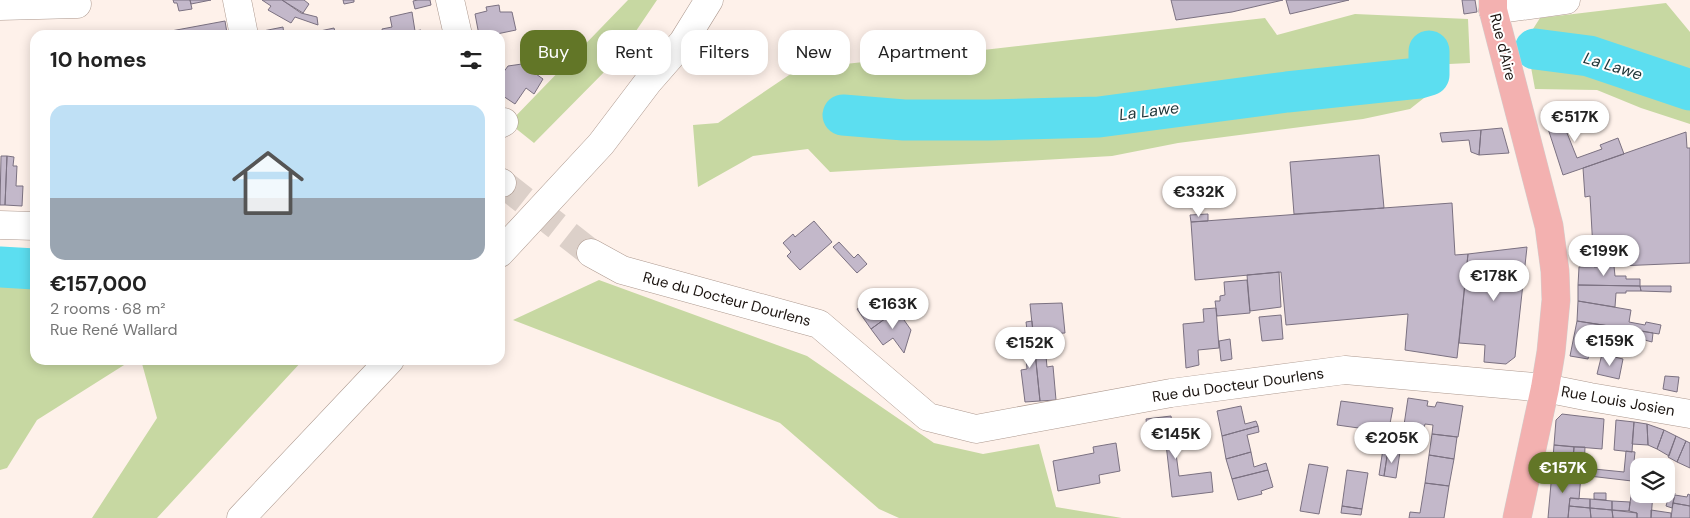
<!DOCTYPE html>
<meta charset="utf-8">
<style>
:root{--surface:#fff;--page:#f6f6f6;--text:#222;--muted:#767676;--accent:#627627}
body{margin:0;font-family:"DM Sans",sans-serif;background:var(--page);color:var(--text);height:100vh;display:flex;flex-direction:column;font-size:19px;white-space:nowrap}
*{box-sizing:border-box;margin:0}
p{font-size:16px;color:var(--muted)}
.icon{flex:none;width:28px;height:28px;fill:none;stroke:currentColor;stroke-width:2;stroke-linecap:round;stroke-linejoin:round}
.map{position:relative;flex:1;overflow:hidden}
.drawer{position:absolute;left:30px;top:30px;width:475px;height:335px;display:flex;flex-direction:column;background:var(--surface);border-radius:15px;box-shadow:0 2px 12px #0003}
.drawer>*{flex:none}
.top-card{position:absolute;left:520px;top:30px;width:475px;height:45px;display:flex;gap:10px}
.fabs{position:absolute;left:1630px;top:458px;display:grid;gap:10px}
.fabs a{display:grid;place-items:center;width:45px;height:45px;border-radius:10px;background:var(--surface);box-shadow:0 2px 12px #0003;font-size:25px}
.price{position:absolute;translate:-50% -42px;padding:0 11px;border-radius:18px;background:#fff;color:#222;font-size:16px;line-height:32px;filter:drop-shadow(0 1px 2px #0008)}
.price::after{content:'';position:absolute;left:50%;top:30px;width:15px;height:11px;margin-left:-8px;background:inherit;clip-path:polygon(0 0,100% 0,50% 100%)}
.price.active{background:var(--accent);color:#fff}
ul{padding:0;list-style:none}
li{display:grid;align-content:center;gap:10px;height:265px;padding:0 20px}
li span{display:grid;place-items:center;height:155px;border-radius:15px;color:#555}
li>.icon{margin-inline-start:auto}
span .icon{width:90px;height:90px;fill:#fffc;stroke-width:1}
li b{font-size:21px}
h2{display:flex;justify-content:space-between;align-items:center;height:60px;padding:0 20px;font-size:21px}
.chip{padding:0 18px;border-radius:15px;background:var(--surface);box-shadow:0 2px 12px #0003;font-size:18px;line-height:45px}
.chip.active{background:var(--accent);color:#fff}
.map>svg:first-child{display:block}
</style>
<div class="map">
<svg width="1690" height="518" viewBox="0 0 1690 518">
<rect width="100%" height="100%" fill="#fef1ea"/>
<path fill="#c7d8a2" d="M 628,0 L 657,0 L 617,59 L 534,143 L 509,123 Z
M 1666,3 L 1690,32 L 1690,124 L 1641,108 L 1597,90 L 1535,89 L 1526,40 L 1540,18 Z
M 1355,14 L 1468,19 L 1470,63 L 1428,65 L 1429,94 L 1410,109 L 1363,119 L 1178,143 L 1112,156 L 830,172 L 808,149 L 753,156 L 698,187 L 693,125 L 718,123 L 798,69 L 892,59 L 966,52 L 1265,18 L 1277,35 Z
M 0,256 L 35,256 L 35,360 L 132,360 L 37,420 L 7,468 L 0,470 Z
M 599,280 L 807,356 L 934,443 L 983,454 L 1039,444 L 1056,507 L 1122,518 L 899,518 L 879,509 L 780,423 L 513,320 Z
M 141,360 L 303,360 L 157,518 L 92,518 L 157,418 Z"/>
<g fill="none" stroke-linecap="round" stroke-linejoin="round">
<path stroke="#5cdef0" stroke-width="41" d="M 1535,49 L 1589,56 L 1690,90
M 843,115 L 904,120 L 988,120 L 1099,117 L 1287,92 L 1419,78 L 1429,75 L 1429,51
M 0,267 L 35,269"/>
</g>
<path fill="#c3b8ca" stroke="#7b7181" d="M 173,0 L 190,0 L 192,9 L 179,11 L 177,3 L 174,3 Z
M 190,0 L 211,0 L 191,4 Z
M 262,0 L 282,0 L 301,13 L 317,17 L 318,25 L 295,17 L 291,23 L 268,10 L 271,6 Z
M 282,0 L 304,0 L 309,4 L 303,13 Z
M 343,0 L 354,0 L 354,2 L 344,4 Z
M 418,0 L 430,0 L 431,5 L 415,9 L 413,1 Z
M 1171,0 L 1283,0 L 1232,12 L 1176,20 Z
M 1286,0 L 1349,0 L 1290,14 Z
M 1462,0 L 1475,0 L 1477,12 L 1464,14 Z
M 499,5 L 500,12 L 512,12 L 516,30 L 492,35 L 479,35 L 475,14 L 487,11 L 486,7 Z
M 412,12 L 415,31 L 421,30 L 422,35 L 383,35 L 382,29 L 392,27 L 390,17 Z
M 225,21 L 227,33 L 223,33 L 223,35 L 171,35 L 171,31 Z
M 283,27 L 284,35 L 263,35 L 263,31 Z
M 334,28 L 336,35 L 320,35 L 320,31 Z
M 522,64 L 543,79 L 534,94 L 526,88 L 515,104 L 500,94 L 500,84 L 502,81 L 500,77 L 508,66 Z
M 1556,106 L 1559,114 L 1579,108 L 1582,117 L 1567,122 L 1569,126 L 1565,128 L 1577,158 L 1602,149 L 1600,145 L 1618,138 L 1624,154 L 1563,175 L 1542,110 Z
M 1502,128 L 1509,153 L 1479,155 L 1481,130 Z
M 1481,130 L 1479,155 L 1471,152 L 1469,140 L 1442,142 L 1440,133 Z
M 1686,132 L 1687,148 L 1690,148 L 1690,263 L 1594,267 L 1590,196 L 1585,197 L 1583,168 Z
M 1379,155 L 1384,208 L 1294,214 L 1290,162 Z
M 1,156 L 7,156 L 5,205 L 0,205 Z
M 7,156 L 14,157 L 13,166 L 17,166 L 16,186 L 23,186 L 22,206 L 5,205 Z
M 33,186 L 35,186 L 35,206 L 32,206 Z
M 1452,203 L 1455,255 L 1468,254 L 1457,358 L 1405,350 L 1408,314 L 1286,325 L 1281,272 L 1195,280 L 1191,222 Z
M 1208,214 L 1208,221 L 1191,222 L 1190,215 Z
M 814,221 L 832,242 L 800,270 L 787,256 L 791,252 L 783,243 L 793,234 L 795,237 Z
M 839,242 L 854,258 L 858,254 L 867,264 L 857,273 L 833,247 Z
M 1527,247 L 1515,357 L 1506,364 L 1484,362 L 1485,345 L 1459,343 L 1468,254 Z
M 1614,266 L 1615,276 L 1626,276 L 1626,279 L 1640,279 L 1640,286 L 1578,285 L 1579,267 Z
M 1279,272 L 1281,307 L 1250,311 L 1247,275 Z
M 1247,280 L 1250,313 L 1217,316 L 1215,301 L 1220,301 L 1220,296 L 1225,295 L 1224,282 Z
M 1578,285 L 1640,286 L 1641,291 L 1626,291 L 1626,293 L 1616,293 L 1615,307 L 1578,301 Z
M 1640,286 L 1671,286 L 1671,292 L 1641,291 Z
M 883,291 L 897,310 L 871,329 L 857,309 Z
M 1578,301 L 1631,310 L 1629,322 L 1645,325 L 1646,322 L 1661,325 L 1659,334 L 1577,321 Z
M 1062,303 L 1065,333 L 1044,334 L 1047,367 L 1053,366 L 1056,400 L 1040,401 L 1030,304 Z
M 1216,308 L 1219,348 L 1198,350 L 1199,365 L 1186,368 L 1183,324 L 1204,322 L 1203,309 Z
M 897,310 L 911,330 L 904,353 L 893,338 L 883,345 L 871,329 Z
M 1281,315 L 1283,339 L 1262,341 L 1259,317 Z
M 1032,321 L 1040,401 L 1025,402 L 1021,370 L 1027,369 L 1024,338 L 1028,338 L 1026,322 Z
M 1577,321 L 1642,331 L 1641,339 L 1626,337 L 1626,334 L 1618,332 L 1615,347 L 1591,344 L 1588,359 L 1570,356 Z
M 1642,331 L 1653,333 L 1652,342 L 1641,339 Z
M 1230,339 L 1232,359 L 1221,361 L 1219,341 Z
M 1602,354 L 1623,359 L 1619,379 L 1597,374 Z
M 1665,376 L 1679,377 L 1677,392 L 1663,389 Z
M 1408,398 L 1428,401 L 1427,406 L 1435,407 L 1437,402 L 1463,406 L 1458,437 L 1432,434 L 1433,425 L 1425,424 L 1424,428 L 1404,425 Z
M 1341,401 L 1393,408 L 1387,439 L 1372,437 L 1373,430 L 1337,425 Z
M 1241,406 L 1245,424 L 1256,421 L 1258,426 L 1222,436 L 1217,411 Z
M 1562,414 L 1604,419 L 1602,449 L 1554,445 L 1556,420 Z
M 1171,416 L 1179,476 L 1211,472 L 1213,492 L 1172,497 L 1166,444 L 1149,446 L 1146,419 Z
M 1616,420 L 1634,422 L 1632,452 L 1614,450 Z
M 1634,422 L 1647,424 L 1648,445 L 1632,444 Z
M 1647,424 L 1664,430 L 1657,449 L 1648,445 Z
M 1258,426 L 1259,432 L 1247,435 L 1251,452 L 1226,459 L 1222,436 Z
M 1664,430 L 1676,436 L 1669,456 L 1657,449 Z
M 1432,434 L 1457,437 L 1454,459 L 1429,455 Z
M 1676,436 L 1686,441 L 1677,462 L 1668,457 Z
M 1686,441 L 1690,443 L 1690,468 L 1677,462 Z
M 1116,443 L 1120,471 L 1099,475 L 1100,483 L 1058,491 L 1053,461 L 1094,453 L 1093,447 Z
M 1554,445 L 1574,447 L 1572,474 L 1552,472 Z
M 1574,447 L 1585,447 L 1584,468 L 1624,472 L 1626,451 L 1635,452 L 1632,481 L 1572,474 Z
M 1383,449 L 1388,450 L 1384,476 L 1379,475 Z
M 1388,450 L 1400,452 L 1396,478 L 1384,476 Z
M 1251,452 L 1254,467 L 1266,463 L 1268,470 L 1232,479 L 1226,459 Z
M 1429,455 L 1454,459 L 1449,486 L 1425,483 Z
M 1309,464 L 1328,467 L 1319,514 L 1300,511 Z
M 1268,470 L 1273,487 L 1261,491 L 1262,494 L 1238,500 L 1232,479 Z
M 1347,470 L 1368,473 L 1362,509 L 1342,506 Z
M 1552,472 L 1581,475 L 1579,499 L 1570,498 L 1568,518 L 1548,518 Z
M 1425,483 L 1449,486 L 1444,518 L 1409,518 L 1410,512 L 1420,513 Z
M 1632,488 L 1639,488 L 1639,494 L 1653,494 L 1651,518 L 1637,518 L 1637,513 L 1629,511 Z
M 1670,492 L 1675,493 L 1672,508 L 1666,506 Z
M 1594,493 L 1606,493 L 1606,500 L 1594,499 Z
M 1688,494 L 1690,495 L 1690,506 L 1673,503 L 1675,495 L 1687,497 Z
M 1570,498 L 1590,499 L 1590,508 L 1569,506 Z
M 1590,499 L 1612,501 L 1612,510 L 1590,508 Z
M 1612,501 L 1630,502 L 1629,511 L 1612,510 Z
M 1673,503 L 1690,506 L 1690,518 L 1671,518 Z
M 1342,506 L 1362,509 L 1361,515 L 1341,513 Z
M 1569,506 L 1590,508 L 1591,518 L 1568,518 Z
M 1590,508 L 1612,510 L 1613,518 L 1591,518 Z
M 1612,510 L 1637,513 L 1637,518 L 1613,518 Z
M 1651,510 L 1671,513 L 1671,518 L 1651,518 Z"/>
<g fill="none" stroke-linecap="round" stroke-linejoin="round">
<path stroke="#dcd0c9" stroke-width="28" stroke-dasharray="28 14" stroke-linecap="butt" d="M 502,183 L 591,253"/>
<g stroke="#ad998f" stroke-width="29">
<path id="minor" d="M 237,0 L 244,35
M 450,0 L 458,35
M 0,6 L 77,4
M 1493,10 L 1566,0
M 500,124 L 504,122
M 500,182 L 502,183
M 0,225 L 35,226
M 500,253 L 601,144 L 648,82 L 683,42 L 709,0
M 591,253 L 622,270 L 819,324 L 928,417 L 976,429 L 1171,393 L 1345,370 L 1545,388 L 1590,397 L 1690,414
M 241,518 L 390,360"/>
</g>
<g stroke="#d1d0cf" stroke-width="29">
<path id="major" d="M 1493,0 L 1493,10 L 1549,226 L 1555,271 L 1556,300 L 1551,352 L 1545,388 L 1517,518"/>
</g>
<use href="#minor" stroke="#fff" stroke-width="28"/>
<use href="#major" stroke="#f3b1b0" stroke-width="28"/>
</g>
<g text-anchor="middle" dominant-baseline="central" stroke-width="4" stroke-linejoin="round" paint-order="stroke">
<g font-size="15" fill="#1b1410" stroke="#fff">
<text transform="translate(1503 47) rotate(76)">Rue d'Aire</text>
<text transform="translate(727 299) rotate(15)">Rue du Docteur Dourlens</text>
<text transform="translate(1238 385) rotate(-8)">Rue du Docteur Dourlens</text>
<text transform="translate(1618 401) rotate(10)">Rue Louis Josien</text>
</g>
<g font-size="16" font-style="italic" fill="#1d3437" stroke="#fff">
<text transform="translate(1613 66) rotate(17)">La Lawe</text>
<text transform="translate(1149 111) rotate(-7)">La Lawe</text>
</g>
</g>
</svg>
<div class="fabs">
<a><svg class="icon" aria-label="layers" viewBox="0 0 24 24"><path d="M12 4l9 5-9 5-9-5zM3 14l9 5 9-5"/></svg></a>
</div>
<b class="price" style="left:1575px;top:143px">€517K</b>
<b class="price" style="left:1199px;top:218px">€332K</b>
<b class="price" style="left:1604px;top:277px">€199K</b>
<b class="price" style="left:1494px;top:302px">€178K</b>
<b class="price" style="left:893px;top:330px">€163K</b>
<b class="price" style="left:1610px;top:367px">€159K</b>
<b class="price" style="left:1030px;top:369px">€152K</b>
<b class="price" style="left:1176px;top:460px">€145K</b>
<b class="price" style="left:1392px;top:464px">€205K</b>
<b class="price active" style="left:1563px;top:494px">€157K</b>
<div class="top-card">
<a class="chip active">Buy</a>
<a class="chip">Rent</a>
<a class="chip">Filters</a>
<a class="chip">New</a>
<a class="chip">Apartment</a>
</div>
<section class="drawer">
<h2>10 homes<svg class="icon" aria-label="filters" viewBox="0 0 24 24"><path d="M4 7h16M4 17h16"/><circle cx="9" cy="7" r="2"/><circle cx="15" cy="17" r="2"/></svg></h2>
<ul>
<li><span style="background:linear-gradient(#bfe0f5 60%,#9aa5b1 0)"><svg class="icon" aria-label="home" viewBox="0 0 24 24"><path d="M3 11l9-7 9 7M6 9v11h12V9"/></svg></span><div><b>€157,000</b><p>2 rooms · 68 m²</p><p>Rue René Wallard</p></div></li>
</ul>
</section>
</div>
